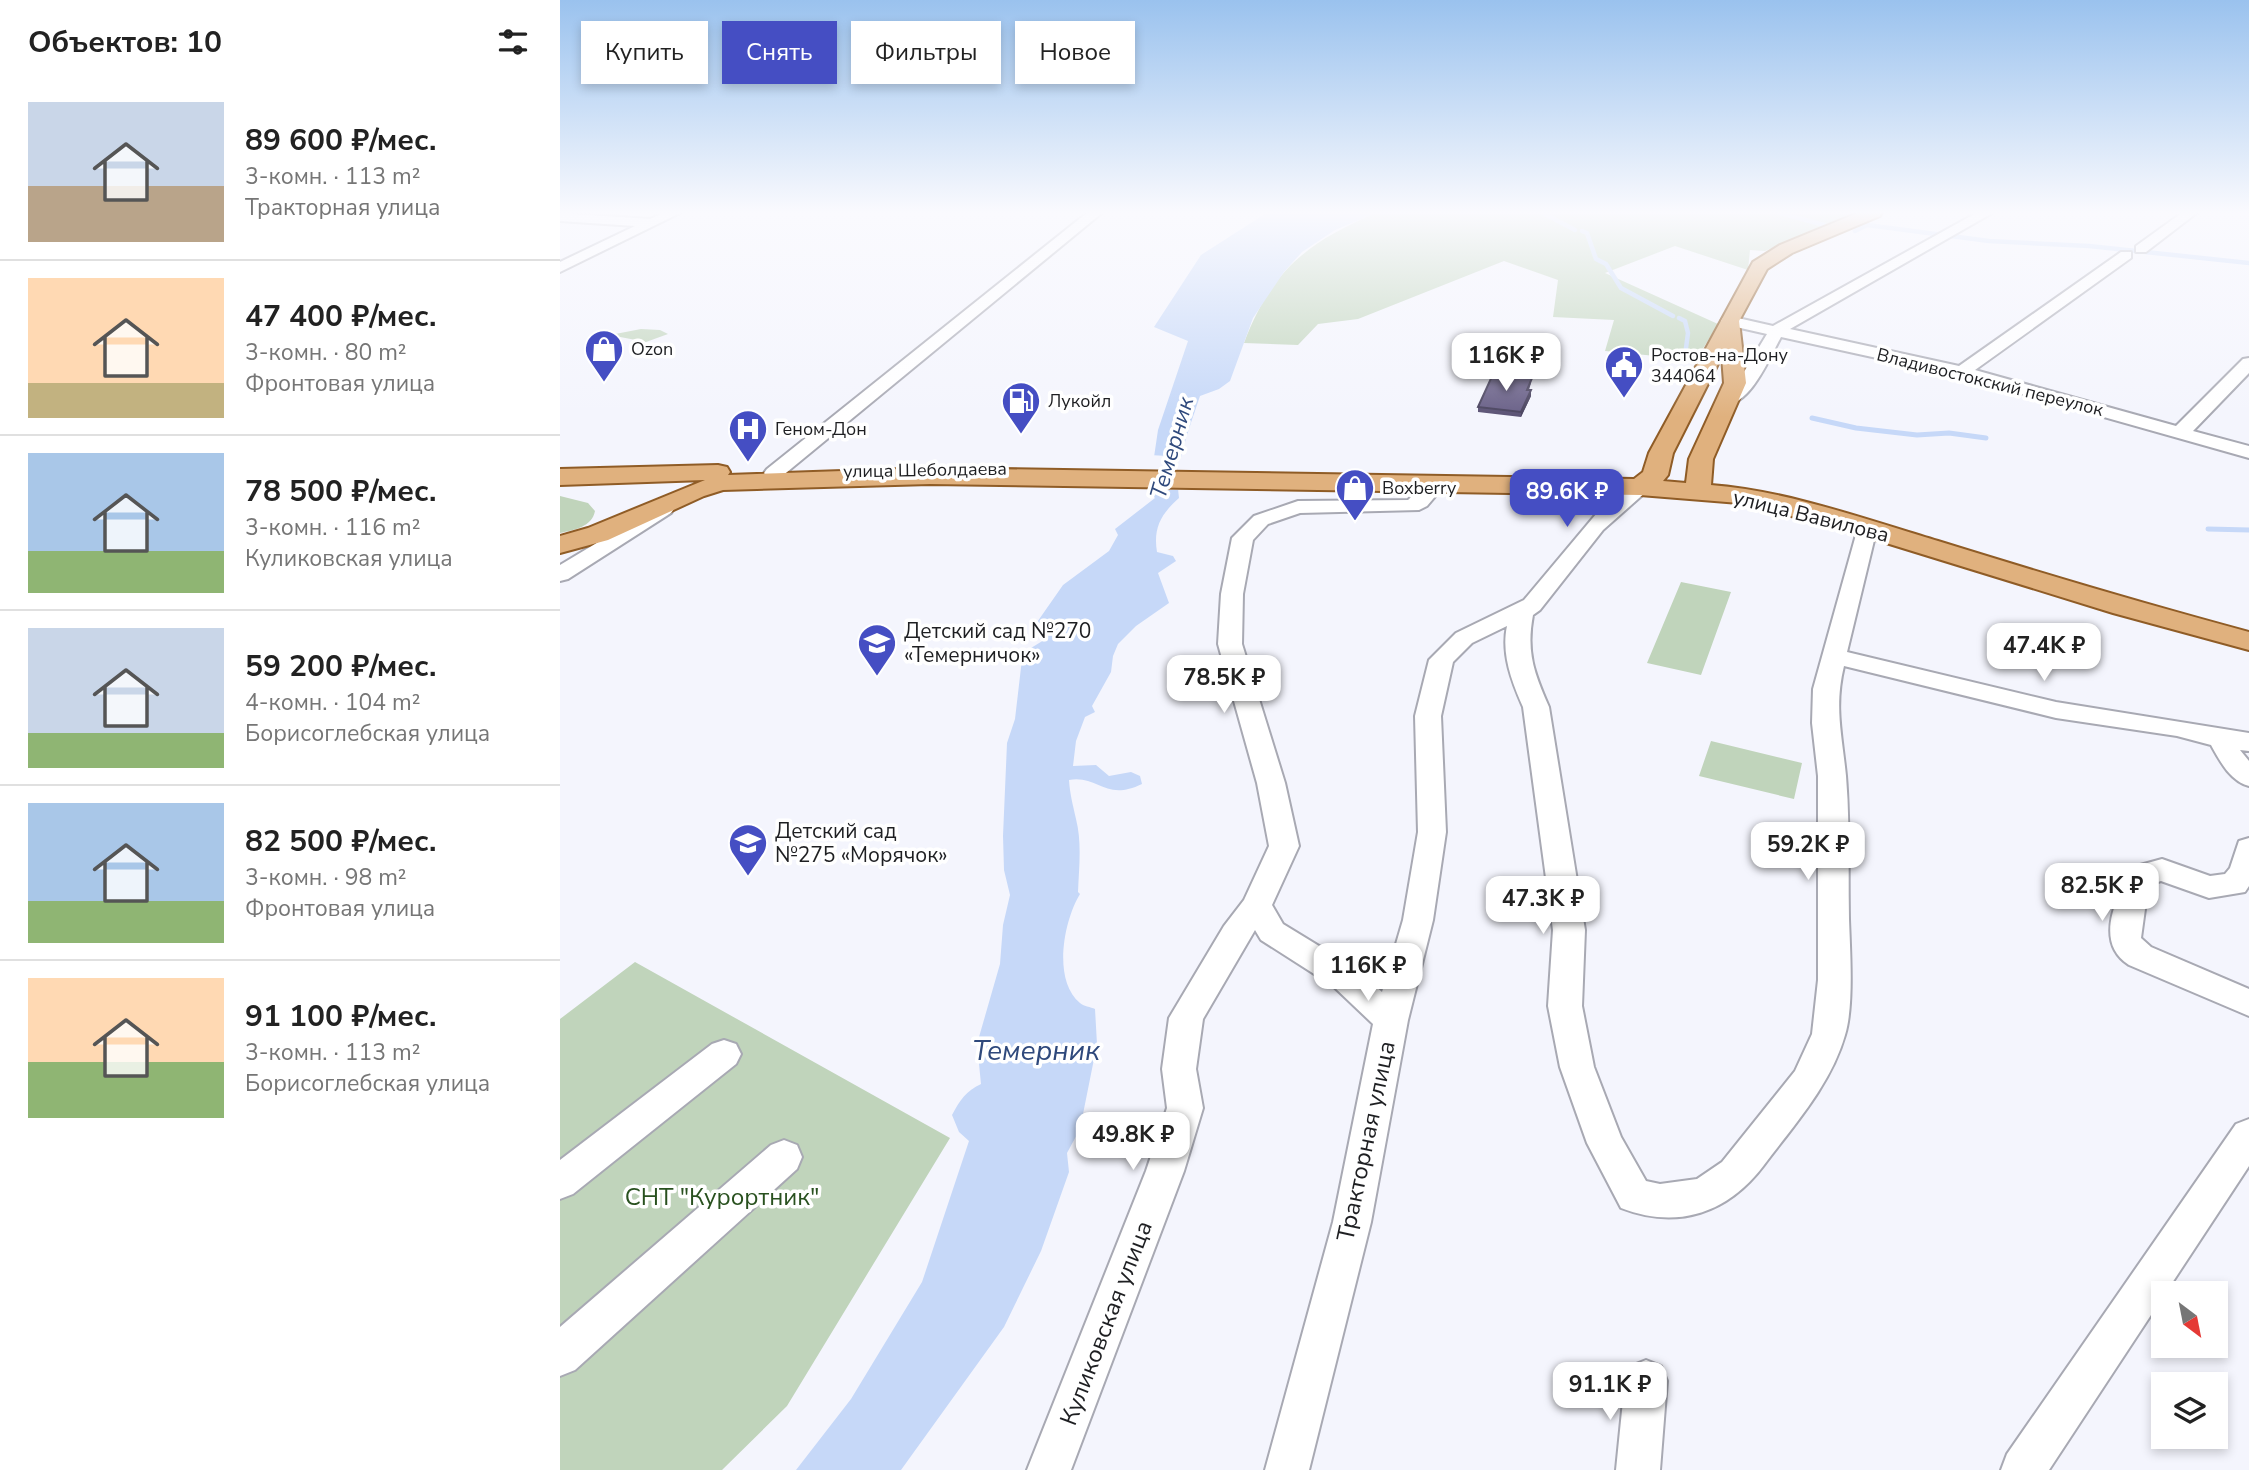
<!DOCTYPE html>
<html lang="ru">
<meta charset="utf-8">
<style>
:root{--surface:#fff;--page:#f6f6f6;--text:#222;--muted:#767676;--line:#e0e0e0;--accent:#454ec3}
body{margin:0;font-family:"Nunito Sans",sans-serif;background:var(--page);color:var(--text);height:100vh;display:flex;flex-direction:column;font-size:26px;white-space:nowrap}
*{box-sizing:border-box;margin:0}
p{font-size:23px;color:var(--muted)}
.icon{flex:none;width:38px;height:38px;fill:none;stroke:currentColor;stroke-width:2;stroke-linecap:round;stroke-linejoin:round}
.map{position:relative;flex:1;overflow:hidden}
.side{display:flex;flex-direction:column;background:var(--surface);width:560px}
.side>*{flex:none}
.banner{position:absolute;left:21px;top:21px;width:665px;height:63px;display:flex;gap:14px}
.needle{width:46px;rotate:148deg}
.tools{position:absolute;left:1591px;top:1281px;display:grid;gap:14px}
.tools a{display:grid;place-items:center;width:77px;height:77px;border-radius:0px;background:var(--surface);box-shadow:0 4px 10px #0003;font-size:35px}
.price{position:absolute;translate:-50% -60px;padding:0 16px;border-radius:14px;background:#fff;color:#222;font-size:23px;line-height:46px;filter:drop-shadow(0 2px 4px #0008)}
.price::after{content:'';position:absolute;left:50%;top:42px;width:21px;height:16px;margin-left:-10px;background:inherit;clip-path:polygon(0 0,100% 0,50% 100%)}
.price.on{background:var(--accent);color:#fff}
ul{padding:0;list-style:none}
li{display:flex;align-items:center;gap:21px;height:175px;padding:0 28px}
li+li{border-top:2px solid var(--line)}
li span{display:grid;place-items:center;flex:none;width:196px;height:140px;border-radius:0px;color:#555}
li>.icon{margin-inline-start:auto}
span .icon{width:84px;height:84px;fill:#fffc;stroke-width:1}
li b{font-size:30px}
h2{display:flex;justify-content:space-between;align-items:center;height:84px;padding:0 28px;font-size:30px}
.pill{padding:0 24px;border-radius:0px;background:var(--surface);box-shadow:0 4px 10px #0003;font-size:24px;line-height:63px}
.pill.on{background:var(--accent);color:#fff}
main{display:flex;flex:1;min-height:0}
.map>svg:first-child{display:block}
</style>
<main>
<section class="side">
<h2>Объектов: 10<svg class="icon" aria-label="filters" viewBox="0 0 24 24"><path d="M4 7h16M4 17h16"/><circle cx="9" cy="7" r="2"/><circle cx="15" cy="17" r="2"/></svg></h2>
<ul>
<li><span style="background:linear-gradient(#c9d6e8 60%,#b9a48a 0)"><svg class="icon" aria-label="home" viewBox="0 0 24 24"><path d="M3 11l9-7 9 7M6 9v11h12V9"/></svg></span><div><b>89 600 ₽/мес.</b><p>3-комн. · 113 m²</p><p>Тракторная улица</p></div></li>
<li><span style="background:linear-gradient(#ffd9b3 75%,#c2b280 0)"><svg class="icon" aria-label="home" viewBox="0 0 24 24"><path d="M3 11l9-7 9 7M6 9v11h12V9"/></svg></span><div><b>47 400 ₽/мес.</b><p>3-комн. · 80 m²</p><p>Фронтовая улица</p></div></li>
<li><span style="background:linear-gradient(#a9c7e8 70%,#8fb573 0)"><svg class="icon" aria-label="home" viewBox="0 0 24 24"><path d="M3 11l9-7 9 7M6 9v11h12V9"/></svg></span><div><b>78 500 ₽/мес.</b><p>3-комн. · 116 m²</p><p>Куликовская улица</p></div></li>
<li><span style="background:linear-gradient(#c9d6e8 75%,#8fb573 0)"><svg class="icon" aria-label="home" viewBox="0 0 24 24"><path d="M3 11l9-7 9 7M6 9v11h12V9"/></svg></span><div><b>59 200 ₽/мес.</b><p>4-комн. · 104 m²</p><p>Борисоглебская улица</p></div></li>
<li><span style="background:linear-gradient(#a9c7e8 70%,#8fb573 0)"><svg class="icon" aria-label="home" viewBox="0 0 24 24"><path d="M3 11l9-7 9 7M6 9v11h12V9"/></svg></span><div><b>82 500 ₽/мес.</b><p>3-комн. · 98 m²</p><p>Фронтовая улица</p></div></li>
<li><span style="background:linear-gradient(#ffd9b3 60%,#8fb573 0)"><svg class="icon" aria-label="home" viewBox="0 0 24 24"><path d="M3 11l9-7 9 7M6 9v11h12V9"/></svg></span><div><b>91 100 ₽/мес.</b><p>3-комн. · 113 m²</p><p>Борисоглебская улица</p></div></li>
</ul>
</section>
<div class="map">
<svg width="1689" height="1470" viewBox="0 0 1689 1470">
<rect width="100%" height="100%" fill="#f4f5fd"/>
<path fill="#c0d4bb" d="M 818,212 L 1294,212 L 1205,251 L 1190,250 L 1188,270 L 1115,246 L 1045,273 L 1158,324 L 1136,360 L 1045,351 L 1054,320 L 993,317 L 998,280 L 944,261 L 798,319 L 758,324 L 738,345 L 684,343 C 712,269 748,242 818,212 Z
M 81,329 L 100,330 L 108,334 L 86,342 L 50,335 Z
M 0,496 L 28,503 L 35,511 C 32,527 14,530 0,533 Z
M 1121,582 L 1171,592 L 1141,675 L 1087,663 Z
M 1151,741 L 1242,763 L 1234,799 L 1139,776 Z
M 75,962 L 390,1138 L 227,1406 L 162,1470 L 0,1470 L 0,1019 Z"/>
<path fill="#c6d8f8" d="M 708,212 L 818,212 L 775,230 L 742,252 L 724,272 L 693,318 L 670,381 L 659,389 L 640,396 C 630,427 614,465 619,498 C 601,514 593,528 597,552 L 613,556 L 616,561 L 598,573 L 609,603 L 576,626 L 558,644 L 553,656 L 551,672 L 532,706 L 535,712 L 525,717 L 516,741 L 513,766 L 536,765 L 549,776 L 571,772 L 580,776 L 582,784 C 545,802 539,775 509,780 C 510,795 513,805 516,819 C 522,842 519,868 518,892 L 520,894 C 504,920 492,980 520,1003 C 523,1006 531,1007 535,1009 L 537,1044 L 520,1129 L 507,1153 L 509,1172 L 481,1251 L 444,1327 L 341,1470 L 236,1470 L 291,1399 L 362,1282 L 409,1141 L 399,1132 L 392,1115 C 400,1100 406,1091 421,1084 L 417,1044 L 440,964 L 443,925 L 450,895 L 444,870 L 443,836 L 447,743 L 455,719 L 462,659 L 471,648 L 484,640 L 475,635 L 473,628 L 503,585 L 549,551 L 558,535 L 555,529 L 595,498 L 589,491 L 598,430 L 628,341 L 594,327 L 641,255 Z"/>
<path fill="#f4f5fd" d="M 589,455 L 627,457 L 621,490 L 586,489 Z"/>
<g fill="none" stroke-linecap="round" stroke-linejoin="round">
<path stroke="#c6d8f8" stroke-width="4.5" d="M 981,212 L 1015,230
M 1216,212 L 1264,225
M 1022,231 L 1027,233 L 1036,259 L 1046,264 L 1061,288 L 1113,316
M 1295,231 L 1307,225 L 1429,241 L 1529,246 L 1689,263
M 1119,318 L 1125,321 L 1128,333 L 1126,348"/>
<path stroke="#c6d8f8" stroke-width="5" d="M 1252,418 L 1296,428 L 1357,435 L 1389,433 L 1426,438
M 1648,529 L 1689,530"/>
<g stroke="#a8a9b3" stroke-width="4">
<path id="minor" d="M 105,212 L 122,212 L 0,272 L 0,262 L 75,226 L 0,221 L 0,213 L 90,219 Z
M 528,212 L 543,212 L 221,477 L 207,477 L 204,473 L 207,469 Z
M 1418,212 L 1434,212 L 1230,329 L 1399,366 L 1561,252 L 1571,252 L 1571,258 L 1415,370 L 1616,426 L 1683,359 L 1689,358 L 1689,373 L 1633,431 L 1689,446 L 1689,458 L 1399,376 L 1221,337 C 1210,357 1188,411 1161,404 L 1158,400 L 1176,385 L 1207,334 L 1163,324 L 1161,321 L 1163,318 L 1169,316 L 1213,326 Z
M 1623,212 L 1638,212 L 1586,252 L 1576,252 L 1576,246 Z
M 874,480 L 881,482 L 884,486 L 867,506 L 859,510 L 740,513 L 708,524 L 693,540 L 683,594 L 682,644 L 725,783 L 739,846 L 712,905 L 723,924 L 795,968 L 822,992 L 843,920 L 858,832 L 855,716 L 869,660 L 896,633 L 964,600 L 1042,507 L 1073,483 L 1087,483 L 1090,487 L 1087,491 L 1043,530 L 980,610 L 973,615 C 966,652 974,673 989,707 L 1025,930 L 1022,1006 L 1034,1067 L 1061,1137 L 1086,1181 L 1100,1184 L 1137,1179 L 1162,1162 L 1235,1071 L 1252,1034 L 1258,980 L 1258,776 L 1252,723 L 1253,689 L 1299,524 L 1313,524 L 1317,528 L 1287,652 L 1496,702 L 1689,733 L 1689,751 L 1680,750 L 1689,761 L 1689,786 C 1670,781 1660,761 1651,745 L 1617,736 L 1496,718 L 1284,666 C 1274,707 1282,735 1286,776 C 1290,823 1288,871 1289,919 C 1290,950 1294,1006 1285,1035 C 1271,1084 1235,1124 1204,1165 C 1168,1213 1118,1230 1061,1208 L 1027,1143 L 1000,1067 L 988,1006 L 993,930 L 963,707 C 952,682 941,654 947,626 L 912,643 L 893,662 L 881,716 L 886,832 L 873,920 L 848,1020 L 811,1222 L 749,1470 L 705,1470 L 773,1222 L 813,1024 L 773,986 L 701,940 L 695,930 L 643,1019 L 636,1069 L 643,1108 L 624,1171 L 511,1470 L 467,1470 L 586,1171 L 607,1108 L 602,1069 L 609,1018 L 664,926 L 684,900 L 709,846 L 697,783 L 658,644 L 661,594 L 672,538 L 694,516 L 738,501 L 848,500 L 867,482 Z
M 108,497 L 115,499 L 118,503 L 111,513 L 8,579 L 0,581 L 0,565 L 85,514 L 101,499 Z
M 1689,838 L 1689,886 L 1685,892 L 1649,898 L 1601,881 L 1595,883 L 1585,909 L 1581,938 L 1591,947 L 1689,989 L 1689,1016 L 1569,965 C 1533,942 1557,896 1573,867 L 1602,859 L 1650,876 L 1665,874 L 1670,868 L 1679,841 Z
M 164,1040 L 176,1044 L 181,1054 L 176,1064 L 13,1194 L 0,1199 L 0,1160 L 152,1044 Z
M 1689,1119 L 1689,1166 L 1489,1470 L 1441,1470 L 1447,1454 L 1676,1124 Z
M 224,1140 L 237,1145 L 242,1157 L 237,1169 L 15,1370 L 0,1376 L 0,1327 L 211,1145 Z
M 1086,1360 L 1101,1366 L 1107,1381 L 1100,1470 L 1056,1470 L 1065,1381 L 1071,1366 Z"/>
</g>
<g stroke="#8f5c26" stroke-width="4">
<path id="major" d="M 1300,212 L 1322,212 L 1320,216 L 1232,253 L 1207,269 L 1179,321 L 1186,383 L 1153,459 L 1151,485 C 1228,491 1304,519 1378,541 C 1481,573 1585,604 1689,632 L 1689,650 L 1553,613 L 1297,534 L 1209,510 L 1179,503 L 1080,495 L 370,484 L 197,489 L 163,490 L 144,496 L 48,540 L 0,553 L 0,536 L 28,528 L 145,480 L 0,485 L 0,469 L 158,465 L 167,467 L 170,472 L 168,475 L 370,468 L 1074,479 L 1083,472 L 1089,453 L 1193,262 L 1220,245 ZM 1162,356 L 1164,383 L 1129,459 L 1126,483 L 1103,481 L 1108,475 L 1113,453 Z"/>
</g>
<use href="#minor" fill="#fff" fill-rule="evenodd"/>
<use href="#major" fill="#e0b17e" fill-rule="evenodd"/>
</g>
<path fill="#5b5375" d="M 971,383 L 969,390 L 971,390 L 971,396 L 961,417 L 918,412 L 918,407 Z"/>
<path fill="#4a445f" d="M 971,390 L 971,396 L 961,417 L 961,412 Z"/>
<path fill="#6a6188" stroke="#4a445f" stroke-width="2" d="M 933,374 L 972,378 L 967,390 L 971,390 L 961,412 L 918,407 Z"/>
<linearGradient id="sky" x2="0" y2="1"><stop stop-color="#9ac2ee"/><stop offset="0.51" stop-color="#fafafe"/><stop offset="1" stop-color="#fafafe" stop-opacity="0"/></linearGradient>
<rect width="1689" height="417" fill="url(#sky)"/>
<defs>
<g id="shop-pin" transform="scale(2.0125)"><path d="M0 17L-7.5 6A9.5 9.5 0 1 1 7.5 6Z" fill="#454ec3" stroke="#fff"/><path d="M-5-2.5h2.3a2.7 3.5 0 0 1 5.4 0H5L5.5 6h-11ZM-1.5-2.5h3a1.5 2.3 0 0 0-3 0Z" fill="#fff"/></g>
<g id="civic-pin" transform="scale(2.0125)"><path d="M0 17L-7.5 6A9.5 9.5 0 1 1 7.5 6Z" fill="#454ec3" stroke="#fff"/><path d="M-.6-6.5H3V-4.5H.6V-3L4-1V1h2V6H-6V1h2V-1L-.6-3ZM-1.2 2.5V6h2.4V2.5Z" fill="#fff"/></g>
<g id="fuel-pin" transform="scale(2.0125)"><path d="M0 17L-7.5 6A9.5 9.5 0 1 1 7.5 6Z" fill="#454ec3" stroke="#fff"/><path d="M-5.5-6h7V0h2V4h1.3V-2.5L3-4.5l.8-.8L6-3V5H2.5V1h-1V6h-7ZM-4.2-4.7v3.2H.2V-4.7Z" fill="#fff"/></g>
<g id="hospital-pin" transform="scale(2.0125)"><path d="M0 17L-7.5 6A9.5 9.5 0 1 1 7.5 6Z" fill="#454ec3" stroke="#fff"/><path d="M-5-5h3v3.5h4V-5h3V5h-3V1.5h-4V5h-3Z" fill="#fff"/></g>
<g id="school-pin" transform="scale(2.0125)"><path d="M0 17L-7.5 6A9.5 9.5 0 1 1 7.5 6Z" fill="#454ec3" stroke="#fff"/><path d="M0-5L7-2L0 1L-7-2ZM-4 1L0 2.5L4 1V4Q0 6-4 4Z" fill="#fff"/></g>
</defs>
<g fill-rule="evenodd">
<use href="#shop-pin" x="44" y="349"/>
<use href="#civic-pin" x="1064" y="365"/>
<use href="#fuel-pin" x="461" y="401"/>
<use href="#hospital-pin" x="188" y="429"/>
<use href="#shop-pin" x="795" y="488"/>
<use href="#school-pin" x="317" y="643"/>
<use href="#school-pin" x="188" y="843"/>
</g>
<g text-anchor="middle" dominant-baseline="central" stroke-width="7" stroke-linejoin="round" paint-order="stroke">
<g font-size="18" fill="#1e1f22" stroke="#fff" text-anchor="start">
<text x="71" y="349">Ozon</text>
<text x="1091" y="355">Ростов-на-Дону<tspan x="1091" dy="21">344064</tspan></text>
<text x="488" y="401">Лукойл</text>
<text x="215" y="429">Геном-Дон</text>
<text x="822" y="488">Boxberry</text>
</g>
<g font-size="18" fill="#1e1f22" stroke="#fff">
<text transform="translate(1430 382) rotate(14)">Владивостокский переулок</text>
<text transform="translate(365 470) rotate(-1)">улица Шеболдаева</text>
</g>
<g font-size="21" fill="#1e1f22" stroke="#fff">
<text transform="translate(1251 516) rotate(14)">улица Вавилова</text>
</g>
<g font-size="21" fill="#1e1f22" stroke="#fff" text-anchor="start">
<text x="344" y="631">Детский сад №270<tspan x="344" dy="24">«Темерничок»</tspan></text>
<text x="215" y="831">Детский сад<tspan x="215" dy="24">№275 «Морячок»</tspan></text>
</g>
<g font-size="23" font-style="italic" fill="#2f497c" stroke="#fff">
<text transform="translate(612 448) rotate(-74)">Темерник</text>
</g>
<g font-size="24" fill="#1e1f22" stroke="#fff">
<text transform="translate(806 1141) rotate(-78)">Тракторная улица</text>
<text transform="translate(546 1323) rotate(-69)">Куликовская улица</text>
</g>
<g font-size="24" fill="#29511f" stroke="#fff">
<text x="162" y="1197">СНТ "Курортник"</text>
</g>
<g font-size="28" font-style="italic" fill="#2f497c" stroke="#fff">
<text x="476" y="1051">Темерник</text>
</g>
</g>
</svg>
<div class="tools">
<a><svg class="needle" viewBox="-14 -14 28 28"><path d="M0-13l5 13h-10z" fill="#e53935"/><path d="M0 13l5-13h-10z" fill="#767676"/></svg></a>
<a><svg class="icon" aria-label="layers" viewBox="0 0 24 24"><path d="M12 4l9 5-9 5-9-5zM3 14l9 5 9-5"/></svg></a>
</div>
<b class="price" style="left:946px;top:393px">116K ₽</b>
<b class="price on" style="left:1007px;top:529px">89.6K ₽</b>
<b class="price" style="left:1484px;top:683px">47.4K ₽</b>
<b class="price" style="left:664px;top:715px">78.5K ₽</b>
<b class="price" style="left:1248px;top:882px">59.2K ₽</b>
<b class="price" style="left:1542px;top:923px">82.5K ₽</b>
<b class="price" style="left:983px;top:936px">47.3K ₽</b>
<b class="price" style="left:808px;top:1003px">116K ₽</b>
<b class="price" style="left:573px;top:1172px">49.8K ₽</b>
<b class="price" style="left:1050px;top:1422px">91.1K ₽</b>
<div class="banner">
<a class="pill">Купить</a>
<a class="pill on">Снять</a>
<a class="pill">Фильтры</a>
<a class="pill">Новое</a>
</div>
</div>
</main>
